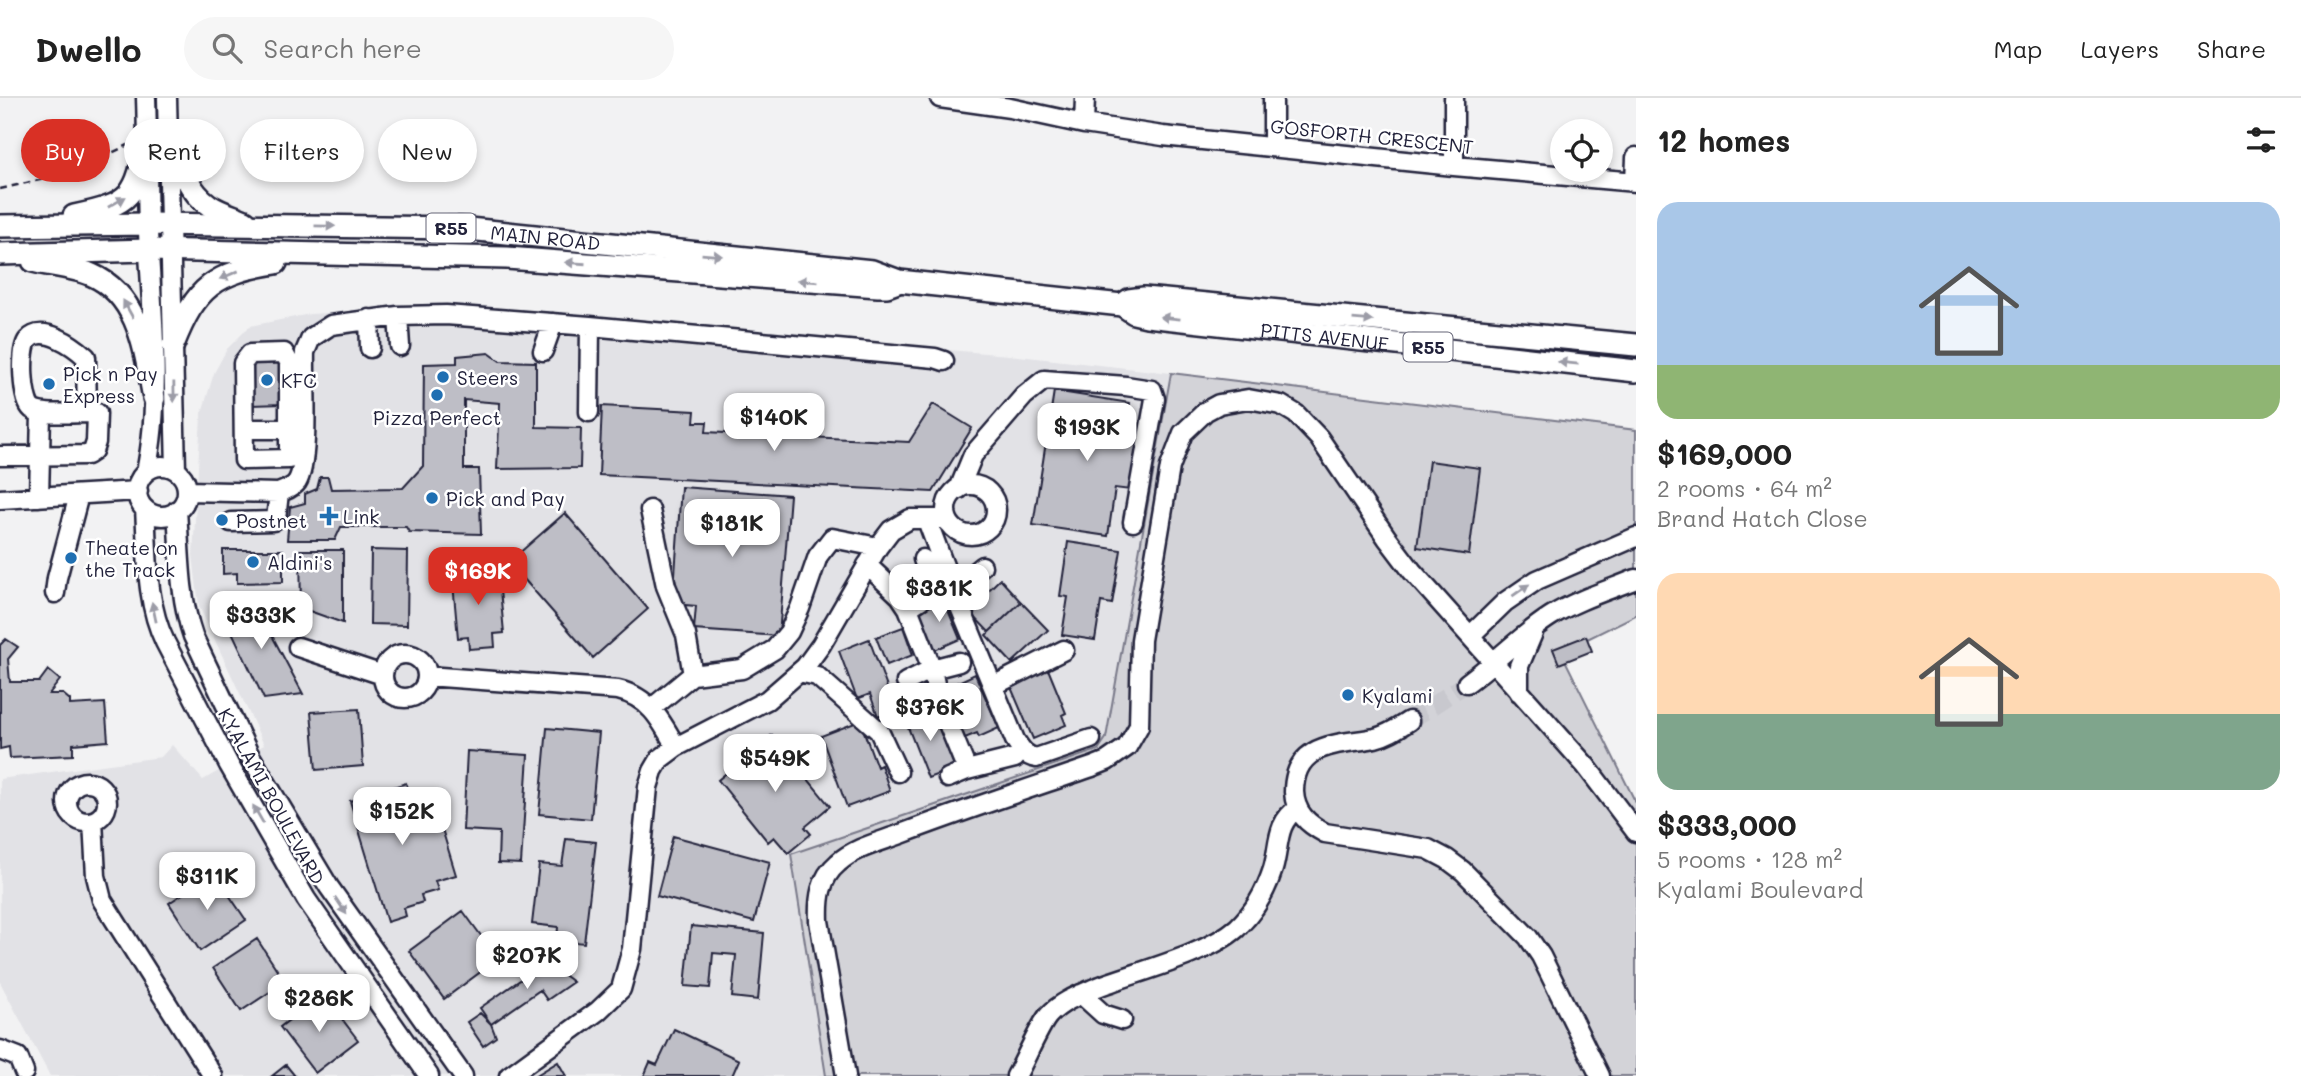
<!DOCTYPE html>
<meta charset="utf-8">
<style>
:root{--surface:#fff;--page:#f6f6f6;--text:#222;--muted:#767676;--line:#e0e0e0;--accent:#d93025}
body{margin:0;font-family:Mali,sans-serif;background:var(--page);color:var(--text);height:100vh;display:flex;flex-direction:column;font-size:26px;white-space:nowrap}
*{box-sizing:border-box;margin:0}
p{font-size:23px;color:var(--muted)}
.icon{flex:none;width:38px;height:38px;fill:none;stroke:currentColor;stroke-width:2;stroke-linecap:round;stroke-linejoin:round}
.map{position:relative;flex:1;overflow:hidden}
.side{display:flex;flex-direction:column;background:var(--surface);width:665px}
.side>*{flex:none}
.guide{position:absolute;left:21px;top:21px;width:665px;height:63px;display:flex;gap:14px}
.controls{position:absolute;left:1550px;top:21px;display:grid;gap:14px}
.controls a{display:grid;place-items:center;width:63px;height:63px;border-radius:50%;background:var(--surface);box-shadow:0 4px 10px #0003;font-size:35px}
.price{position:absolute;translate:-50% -60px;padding:0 16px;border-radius:14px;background:#fff;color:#222;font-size:23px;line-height:46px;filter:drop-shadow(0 2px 4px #0008)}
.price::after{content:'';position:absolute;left:50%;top:42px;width:21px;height:16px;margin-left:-10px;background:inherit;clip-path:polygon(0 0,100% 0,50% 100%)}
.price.active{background:var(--accent);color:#fff}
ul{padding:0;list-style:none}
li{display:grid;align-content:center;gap:14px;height:371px;padding:0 21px}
li span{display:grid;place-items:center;height:217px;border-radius:21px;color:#555}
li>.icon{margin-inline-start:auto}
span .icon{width:126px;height:126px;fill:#fffc;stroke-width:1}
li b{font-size:30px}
h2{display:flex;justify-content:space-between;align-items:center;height:84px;padding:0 21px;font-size:30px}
.chip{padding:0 24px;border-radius:32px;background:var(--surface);box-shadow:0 4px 10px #0003;font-size:24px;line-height:63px}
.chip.active{background:var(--accent);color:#fff}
header{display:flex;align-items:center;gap:42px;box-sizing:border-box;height:98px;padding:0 35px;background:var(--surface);border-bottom:2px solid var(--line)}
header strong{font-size:33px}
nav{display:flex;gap:38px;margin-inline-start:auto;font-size:24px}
.search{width:490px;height:63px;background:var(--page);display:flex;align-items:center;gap:18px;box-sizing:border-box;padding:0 24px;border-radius:38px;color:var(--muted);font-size:26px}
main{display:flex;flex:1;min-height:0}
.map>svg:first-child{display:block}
</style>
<header>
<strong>Dwello</strong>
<div class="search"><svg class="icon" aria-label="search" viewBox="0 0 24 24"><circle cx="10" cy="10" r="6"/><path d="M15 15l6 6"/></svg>Search here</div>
<nav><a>Map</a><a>Layers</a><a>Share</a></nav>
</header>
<main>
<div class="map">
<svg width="1636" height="978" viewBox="0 0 1636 978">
<rect width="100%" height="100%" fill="#f2f2f3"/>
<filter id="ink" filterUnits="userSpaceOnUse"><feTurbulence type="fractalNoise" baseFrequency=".0143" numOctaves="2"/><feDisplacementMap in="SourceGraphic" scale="14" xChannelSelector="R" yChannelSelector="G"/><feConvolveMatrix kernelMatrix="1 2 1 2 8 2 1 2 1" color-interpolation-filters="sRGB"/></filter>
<g filter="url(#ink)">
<path fill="#e2e2e6" d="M 429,209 L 1009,257 L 1171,275 L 1106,640 L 1098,652 L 791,756 L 826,978 L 50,978 L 0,884 L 0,681 L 161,659 L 172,647 L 203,682 L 264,647 L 199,508 L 193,457 L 201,318 L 214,275 L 227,251 L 250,228 L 310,216 Z"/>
<path fill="#d3d3d8" stroke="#7a7a8a" stroke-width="2" d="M 1171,275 L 1636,332 L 1636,517 L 1561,554 L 1636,705 L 1636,978 L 826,978 L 791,756 L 1098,652 L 1106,640 Z"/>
<path fill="#bebec6" stroke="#22223b" stroke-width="2" d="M 489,255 L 500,263 L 536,264 L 536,329 L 581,330 L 580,370 L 497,371 L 500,305 L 464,302 L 464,371 L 479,371 L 481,436 L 409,434 L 406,429 L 341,429 L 335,442 L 287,442 L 290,409 L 305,405 L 305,396 L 317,391 L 320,379 L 328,379 L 331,391 L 403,390 L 423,368 L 424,266 L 457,265 L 457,258 Z
M 250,258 L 282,258 L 283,306 L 251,307 Z
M 1054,293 L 1130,305 L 1127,325 L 1148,328 L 1138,393 L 1115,390 L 1108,438 L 1033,427 Z
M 933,306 L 972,330 L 933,394 L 599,377 L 602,308 L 695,313 L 694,324 L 707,324 L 706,334 L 909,344 Z
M 1429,363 L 1480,370 L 1469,457 L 1417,449 Z
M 681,389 L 790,397 L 779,538 L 694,532 L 696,508 L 673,506 Z
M 565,415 L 648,511 L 593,560 L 509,464 Z
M 1068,444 L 1121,452 L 1112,506 L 1101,504 L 1095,542 L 1062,537 L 1068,499 L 1060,498 Z
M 223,452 L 283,452 L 283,484 L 237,485 L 237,475 L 223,476 Z
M 300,452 L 343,452 L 343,525 L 301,510 Z
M 371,452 L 408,453 L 407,527 L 370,526 Z
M 498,470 L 504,535 L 494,536 L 495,549 L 469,551 L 468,539 L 458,540 L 452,474 Z
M 1000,481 L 1021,504 L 989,534 L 968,512 Z
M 251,498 L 303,596 L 264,601 L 223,515 Z
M 943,500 L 960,541 L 935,552 L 918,511 Z
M 1021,504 L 1048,532 L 1012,565 L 986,537 Z
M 903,529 L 913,557 L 887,567 L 876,539 Z
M 1586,538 L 1592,553 L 1559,566 L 1553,551 Z
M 6,541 L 18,549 L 8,561 L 10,584 L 39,584 L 48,572 L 60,582 L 49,596 L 63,596 L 70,602 L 70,607 L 105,605 L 108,643 L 73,646 L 73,657 L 10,660 L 9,649 L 0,651 L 0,547 Z
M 869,541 L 895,611 L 878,618 L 870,596 L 857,601 L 839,553 Z
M 1048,571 L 1066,615 L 1062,617 L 1066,627 L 1033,641 L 1010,587 Z
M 975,576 L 999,630 L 979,639 L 977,635 L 960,642 L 947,613 L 961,607 L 952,587 Z
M 931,609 L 955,670 L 928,680 L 904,619 Z
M 359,611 L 363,668 L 316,672 L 311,614 Z
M 860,623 L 877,669 L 881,667 L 890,693 L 847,709 L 821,638 Z
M 547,630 L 599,635 L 591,721 L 539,716 Z
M 772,637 L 830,708 L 805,729 L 811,736 L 788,755 L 774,739 L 768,744 L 718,682 Z
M 467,653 L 528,657 L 521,766 L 498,765 L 499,734 L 463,732 Z
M 406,685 L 412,704 L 432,698 L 456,777 L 435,783 L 438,792 L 421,797 L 423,804 L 404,810 L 406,818 L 387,824 L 350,703 Z
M 673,738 L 770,764 L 754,824 L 657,798 Z
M 566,741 L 596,744 L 584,845 L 557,842 L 558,829 L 532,826 L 539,766 L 562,768 Z
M 214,775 L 246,822 L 200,853 L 169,805 Z
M 463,813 L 498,861 L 444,901 L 409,853 Z
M 691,828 L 764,835 L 758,902 L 732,899 L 736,857 L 713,855 L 710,890 L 685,888 Z
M 257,841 L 285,884 L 241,913 L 213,870 Z
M 546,864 L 573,884 L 547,902 L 540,892 L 491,926 L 480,910 Z
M 323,896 L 358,942 L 315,975 L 280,929 Z
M 480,915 L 491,926 L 496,939 L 483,948 L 467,924 Z
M 674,931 L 739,962 L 732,978 L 644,978 L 650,964 L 657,967 Z
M 558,964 L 566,978 L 535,978 Z
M 286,967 L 295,978 L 272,978 Z"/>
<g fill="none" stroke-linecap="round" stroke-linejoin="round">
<path stroke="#c8c8ce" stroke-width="18" stroke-dasharray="18 9" stroke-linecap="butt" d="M 1409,623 L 1467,585"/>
<g stroke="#22223b" stroke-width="23">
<path id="minor" d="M 167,0 L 176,372
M 940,0 L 1010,10 L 1084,26 L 1163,38 L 1454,68 L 1636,84
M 1454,0 L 1454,68
M 1084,26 L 1085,0
M 1273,49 L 1273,0
M 1635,84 L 1636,59
M 398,218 L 400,248
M 369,221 L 370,250
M 543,253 L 553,225
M 284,255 L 289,264 L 289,361 L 244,362 L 243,265 L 250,256 Z
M 589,314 L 590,228
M 244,331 L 289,331
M 0,358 L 87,357 L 93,353 L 96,344 L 97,315 C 82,314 43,319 32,311 C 22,303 20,251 28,242 C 42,225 74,248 86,259 L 87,315
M137 393a25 25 0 1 1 50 0a25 25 0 1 1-50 0Z
M 146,374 C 161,303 153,228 149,155 C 146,104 148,52 146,0
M946 412a25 25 0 1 1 50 0a25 25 0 1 1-50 0Z
M 959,391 L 973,357 L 1024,298 L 1044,282 L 1126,288 L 1152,292 L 1155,301 L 1133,424
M 187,393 L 279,395 C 285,392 293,390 297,384 C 310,363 304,282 305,254 L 311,240 L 331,227 L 398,218 L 446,217 L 590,228 L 935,260 L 944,263
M 39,399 L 41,315
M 0,401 L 138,393
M 145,411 C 148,455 145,503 165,544 L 229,667 L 306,801 L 429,978
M 177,412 C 180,454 179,498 193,538 L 249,656 L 329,789 L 463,978
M 650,412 L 666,488 L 686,537 L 693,577
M 927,422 L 953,492 L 1015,642 C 1021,651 1025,658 1036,660 L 1091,641
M 231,424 L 273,423 L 276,421 L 279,395
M 867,467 L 900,498 L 908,510 L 932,571 L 938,601 L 967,672 L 1015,660
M 953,492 L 982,468
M 55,495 L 57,480 L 79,397
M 908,510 L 931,495 L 933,490 L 923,461
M 1470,538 L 1505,504 L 1537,482 L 1636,439
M 298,549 L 383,577
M383 578a22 22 0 1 1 44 0a22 22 0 1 1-44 0Z
M 799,574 L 817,578 L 879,633 L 898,674
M 427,578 L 618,592 C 649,599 661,622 676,649
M 906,584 L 932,571 L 959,564
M 1467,585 C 1496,564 1521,537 1551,518 C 1576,502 1609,492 1636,481
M 993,588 L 1064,552
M 1519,594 L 1519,568 L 1533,535
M 915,605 L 938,601
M 652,610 L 692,577 L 742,571 L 775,551 L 789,534 L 800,510 L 818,458 L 832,440 L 878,449
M 1409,623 C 1398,630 1388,637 1375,640 C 1340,647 1294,643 1294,694 C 1295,715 1308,726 1325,735 L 1428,751 L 1447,761 L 1463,773 L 1528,839 L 1541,858 L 1600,978
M 948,680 L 967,672
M67 704a20 20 0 1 1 40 0a20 20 0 1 1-40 0Z
M 93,723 L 96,778 L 102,802 L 213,978
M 1081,896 L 1103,916 L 1122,922
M 0,952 L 18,959 L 24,974
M 509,978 L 598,913 L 621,891 L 632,851 L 648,689 L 653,673 L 660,661 L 676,649 L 767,602 L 805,569 L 821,547 L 878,449 L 891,432 L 910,421 L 946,421 L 949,425
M 846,978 L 819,823 C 818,801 820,780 838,765 C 854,750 880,744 901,736 C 964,712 1028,691 1092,669 L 1107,663 L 1127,649 L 1139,628 L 1141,542 L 1170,369 L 1183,335 L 1206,313 L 1219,306 L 1248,301 L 1281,307 L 1296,316 L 1319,340 L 1387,440 L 1412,473 L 1586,668 L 1636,734
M 1016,978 C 1024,965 1040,926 1049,917 C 1061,904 1079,897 1095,890 C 1135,874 1205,858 1237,830 C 1254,814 1266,793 1273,771 C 1280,748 1275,725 1298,710"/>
</g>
<g stroke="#22223b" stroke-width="26">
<g id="major">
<path d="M 166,31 C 176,56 185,91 209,107 C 219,114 233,118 245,123"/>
<path d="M 74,118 C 133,106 136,98 147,41"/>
<path id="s1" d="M 0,128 L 148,126 L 459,130 L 872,173 L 899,183 L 1122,207 L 1134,215 L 1147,218 L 1636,273"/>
<path d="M 0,156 L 149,152 L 507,160 L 878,188 L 887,188 L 898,184"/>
<path d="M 33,163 C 52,168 74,169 92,177 C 140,198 145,255 154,300"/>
<path d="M 1122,207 L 1129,202 L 1144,200 L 1636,247"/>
<path d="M 173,247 C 196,188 215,175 276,165"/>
</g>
</g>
<path stroke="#22223b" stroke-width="2.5" stroke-dasharray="7 5" stroke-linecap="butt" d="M 0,91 L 70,75 L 128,47"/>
<use href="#minor" stroke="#fff" stroke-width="18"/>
<use href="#major" stroke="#fff" stroke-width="21"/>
</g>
<defs><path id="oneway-solid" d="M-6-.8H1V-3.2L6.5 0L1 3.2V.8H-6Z" transform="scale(1.75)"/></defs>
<g fill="#9c9ca7">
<use href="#oneway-solid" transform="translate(117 104) rotate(-30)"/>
<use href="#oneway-solid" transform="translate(325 128) rotate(1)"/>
<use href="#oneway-solid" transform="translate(712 157) rotate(5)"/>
<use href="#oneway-solid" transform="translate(575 165) rotate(-176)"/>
<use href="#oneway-solid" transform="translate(229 177) rotate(157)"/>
<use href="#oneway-solid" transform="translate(808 183) rotate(-175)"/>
<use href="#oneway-solid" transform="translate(128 211) rotate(-119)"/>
<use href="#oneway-solid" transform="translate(1170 220) rotate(-174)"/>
<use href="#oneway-solid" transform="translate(1363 222) rotate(5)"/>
<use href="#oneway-solid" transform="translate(1568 265) rotate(-174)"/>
<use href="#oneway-solid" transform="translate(174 294) rotate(89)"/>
<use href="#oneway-solid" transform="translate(1521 492) rotate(-35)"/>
<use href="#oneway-solid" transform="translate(154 514) rotate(-102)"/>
<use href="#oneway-solid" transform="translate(258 716) rotate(-120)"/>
<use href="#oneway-solid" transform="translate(341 808) rotate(56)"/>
</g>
</g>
<g fill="#1f6fb2" stroke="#fff" stroke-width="2.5">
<circle cx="443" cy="279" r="7"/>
<circle cx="267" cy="282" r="7"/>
<circle cx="49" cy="286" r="7"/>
<circle cx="437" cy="297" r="7"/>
<circle cx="432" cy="400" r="7"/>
<path d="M325.5 407.5h7v7h7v7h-7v7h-7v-7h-7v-7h7z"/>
<circle cx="222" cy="422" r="7"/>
<circle cx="71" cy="460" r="7"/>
<circle cx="253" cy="464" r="7"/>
<circle cx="1348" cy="597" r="7"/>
</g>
<g text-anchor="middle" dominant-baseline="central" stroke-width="5" stroke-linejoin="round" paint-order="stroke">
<g fill="#fff" stroke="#646476" stroke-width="2">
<rect x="426.5" y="115.5" width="49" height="29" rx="5"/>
<rect x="1403.5" y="234.5" width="49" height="29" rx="5"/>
</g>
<g font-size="18" font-weight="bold" fill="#22223b">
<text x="451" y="130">R55</text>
<text x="1428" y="249">R55</text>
</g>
<g font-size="19" fill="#22223b" stroke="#fff">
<text transform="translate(1372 38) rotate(6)">GOSFORTH CRESCENT</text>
<text stroke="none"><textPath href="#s1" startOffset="546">MAIN ROAD</textPath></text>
<text stroke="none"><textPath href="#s1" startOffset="1334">PITTS AVENUE</textPath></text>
<text transform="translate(272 698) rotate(61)">KYALAMI BOULEVARD</text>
</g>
<g font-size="19" fill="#22223b" stroke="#fff" text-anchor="start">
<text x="63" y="275">Pick n Pay<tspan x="63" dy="22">Express</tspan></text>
<text x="457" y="279">Steers</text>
<text x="281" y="282">KFC</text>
<text x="437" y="319" text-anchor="middle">Pizza Perfect</text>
<text x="446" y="400">Pick and Pay</text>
<text x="343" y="418">Link</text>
<text x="236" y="422">Postnet</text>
<text x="85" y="449">Theate on<tspan x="85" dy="22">the Track</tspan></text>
<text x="267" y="464">Aldini's</text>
<text x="1362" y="597">Kyalami</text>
</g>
</g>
</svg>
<div class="controls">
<a><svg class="icon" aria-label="locate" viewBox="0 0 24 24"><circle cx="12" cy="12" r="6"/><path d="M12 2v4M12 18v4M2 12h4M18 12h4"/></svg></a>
</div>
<b class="price" style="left:774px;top:355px">$140K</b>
<b class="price" style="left:1087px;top:365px">$193K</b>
<b class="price" style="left:732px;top:461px">$181K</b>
<b class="price active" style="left:478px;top:509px">$169K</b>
<b class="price" style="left:939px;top:526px">$381K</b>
<b class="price" style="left:261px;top:553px">$333K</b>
<b class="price" style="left:930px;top:645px">$376K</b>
<b class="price" style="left:775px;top:696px">$549K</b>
<b class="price" style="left:402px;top:749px">$152K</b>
<b class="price" style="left:207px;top:814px">$311K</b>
<b class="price" style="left:527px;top:893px">$207K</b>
<b class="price" style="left:319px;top:936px">$286K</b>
<div class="guide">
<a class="chip active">Buy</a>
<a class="chip">Rent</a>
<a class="chip">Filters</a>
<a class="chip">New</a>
</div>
</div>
<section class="side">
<h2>12 homes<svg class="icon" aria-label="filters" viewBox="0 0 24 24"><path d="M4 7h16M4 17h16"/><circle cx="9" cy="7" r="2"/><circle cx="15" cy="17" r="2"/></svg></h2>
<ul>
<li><span style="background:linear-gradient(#a9c7e8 75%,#8fb573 0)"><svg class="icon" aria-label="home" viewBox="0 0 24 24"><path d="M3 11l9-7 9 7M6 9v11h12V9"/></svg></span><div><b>$169,000</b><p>2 rooms · 64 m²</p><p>Brand Hatch Close</p></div></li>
<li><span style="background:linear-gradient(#ffd9b3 65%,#7fa58c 0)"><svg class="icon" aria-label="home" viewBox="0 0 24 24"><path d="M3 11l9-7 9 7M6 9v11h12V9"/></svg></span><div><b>$333,000</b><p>5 rooms · 128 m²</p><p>Kyalami Boulevard</p></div></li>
</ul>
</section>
</main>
